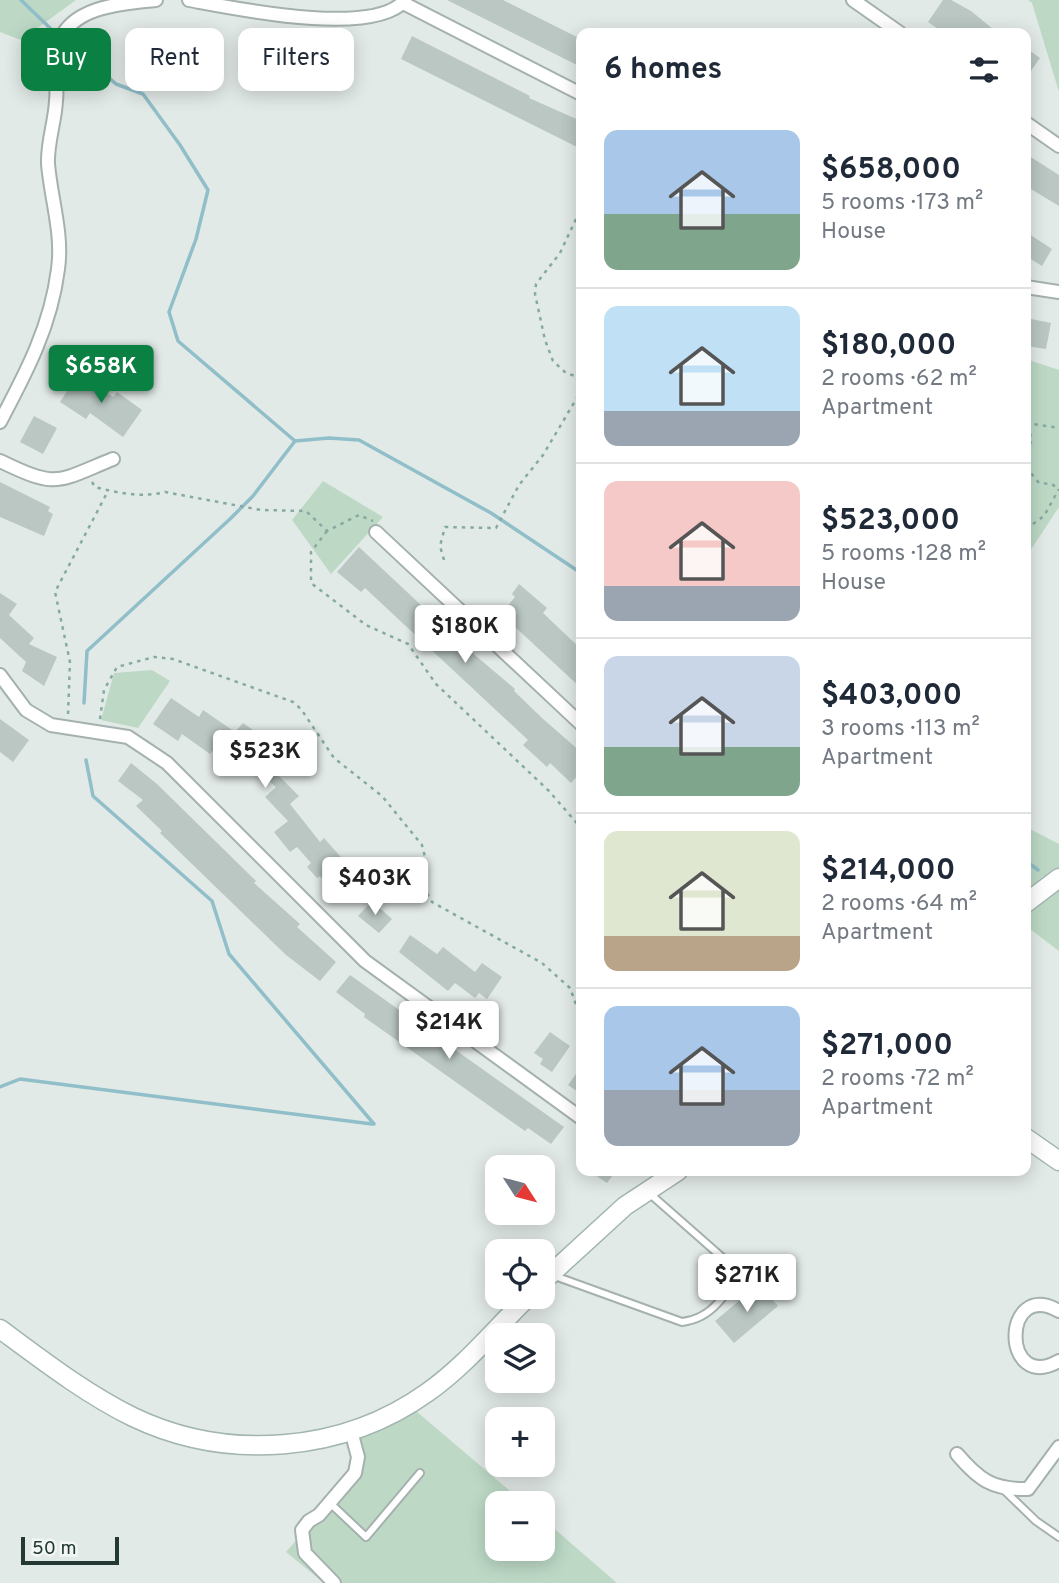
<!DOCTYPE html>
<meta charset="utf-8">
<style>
:root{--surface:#fff;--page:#f6f6f7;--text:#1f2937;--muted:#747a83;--line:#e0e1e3;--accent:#0b8043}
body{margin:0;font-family:Overpass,sans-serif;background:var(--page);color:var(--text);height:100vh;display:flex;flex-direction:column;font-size:26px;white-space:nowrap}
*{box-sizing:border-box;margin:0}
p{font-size:23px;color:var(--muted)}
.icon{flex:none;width:38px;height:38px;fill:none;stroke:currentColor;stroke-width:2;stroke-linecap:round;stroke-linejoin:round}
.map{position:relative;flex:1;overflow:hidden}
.sheet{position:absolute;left:576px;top:28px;width:455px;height:1148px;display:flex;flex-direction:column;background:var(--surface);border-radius:14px;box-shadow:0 4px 18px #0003}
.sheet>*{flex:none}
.top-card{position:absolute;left:21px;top:28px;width:450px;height:63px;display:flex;gap:14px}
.needle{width:46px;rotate:126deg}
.fabs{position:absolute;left:485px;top:1155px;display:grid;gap:14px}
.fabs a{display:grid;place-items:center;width:70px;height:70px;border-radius:14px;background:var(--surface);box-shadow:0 4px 18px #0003;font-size:35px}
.scale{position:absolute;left:21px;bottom:18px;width:98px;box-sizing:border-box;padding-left:7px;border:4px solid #243934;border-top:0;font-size:19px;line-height:24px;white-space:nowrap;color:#243934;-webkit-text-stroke:5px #f2f7f5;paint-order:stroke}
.price{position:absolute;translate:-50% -60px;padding:0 16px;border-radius:7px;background:#fff;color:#222;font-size:23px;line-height:46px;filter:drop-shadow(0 2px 4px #0008)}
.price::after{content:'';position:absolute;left:50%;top:42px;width:21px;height:16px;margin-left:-10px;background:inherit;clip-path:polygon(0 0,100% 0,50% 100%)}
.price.current{background:var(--accent);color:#fff}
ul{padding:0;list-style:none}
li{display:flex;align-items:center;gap:21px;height:175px;padding:0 28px}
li+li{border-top:2px solid var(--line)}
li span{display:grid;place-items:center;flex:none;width:196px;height:140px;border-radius:14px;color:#555}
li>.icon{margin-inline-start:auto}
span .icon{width:84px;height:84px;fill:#fffc;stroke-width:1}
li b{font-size:30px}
h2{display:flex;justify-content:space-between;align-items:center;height:84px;padding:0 28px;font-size:30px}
.chip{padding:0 24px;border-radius:14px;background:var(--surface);box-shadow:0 4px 18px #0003;font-size:24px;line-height:63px}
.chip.current{background:var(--accent);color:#fff}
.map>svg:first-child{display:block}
</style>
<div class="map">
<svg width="1059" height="1583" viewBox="0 0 1059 1583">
<rect width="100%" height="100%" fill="#e2eae7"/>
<path fill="#bdd9c6" d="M 0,0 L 76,0 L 21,40 L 0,32 Z
M 1028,0 L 1059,0 L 1059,92 L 1032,3 Z
M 1026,359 L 1059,370 L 1059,507 L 1026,557 Z
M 323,481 L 383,517 L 331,574 L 292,520 Z
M 152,670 L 170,681 L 138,728 L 101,720 L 114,673 Z
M 1026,827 L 1059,844 L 1059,951 L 1026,926 Z
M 409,1405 L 524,1503 L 497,1503 L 497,1549 L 542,1549 L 543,1519 L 617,1583 L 324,1583 L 286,1552 L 355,1473 L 351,1431 Z"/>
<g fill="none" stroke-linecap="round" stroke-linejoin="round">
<path stroke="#90bec9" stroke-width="3.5" d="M 21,0 L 51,29
M 77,50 L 116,84 L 143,94 L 180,145 L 208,190 L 196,239 L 169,312 L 178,341 L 295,441 L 329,438 L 359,440 L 491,513 L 581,573
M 84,703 L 87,651 L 230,519 L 253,496 L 295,441
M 86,760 L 93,796 L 212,901 L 229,954 L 374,1124
M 1026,861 L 1038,870
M 0,1087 L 20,1079 L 372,1124"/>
</g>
<path fill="#bac7c3" d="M 447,0 L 503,0 L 581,39 L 581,56 L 577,65 Z
M 943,0 L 951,0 L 971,11 L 998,33 L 944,33 L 928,22 Z
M 412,36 L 530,96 L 529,98 L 581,121 L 581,149 L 401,59 Z
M 1026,48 L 1040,58 L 1026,78 Z
M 1026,154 L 1059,175 L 1059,206 L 1026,186 Z
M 1026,232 L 1052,249 L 1042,266 L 1026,256 Z
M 1026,318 L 1051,323 L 1046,349 L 1026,346 Z
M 79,373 L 113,397 L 117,392 L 142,410 L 123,437 L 90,413 L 86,419 L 60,402 Z
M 34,416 L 57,428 L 43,454 L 20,442 Z
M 0,482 L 50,507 L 48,511 L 53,514 L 44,536 L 0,517 Z
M 359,547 L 453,635 L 455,632 L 466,642 L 463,645 L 515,689 L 514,691 L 542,718 L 581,752 L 581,772 L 571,783 L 550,763 L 547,767 L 523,745 L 528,740 L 365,588 L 361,592 L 337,572 Z
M 519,584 L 547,608 L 543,613 L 581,649 L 581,688 L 501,614 L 515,597 L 512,594 Z
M 0,593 L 17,604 L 9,615 L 34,638 L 29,644 L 57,657 L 44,686 L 22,671 L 26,662 L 0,638 Z
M 171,698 L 199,717 L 203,710 L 235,732 L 243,723 L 260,735 L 258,738 L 285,763 L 276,773 L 299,796 L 290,804 L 320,842 L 324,838 L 364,883 L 342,902 L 320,876 L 317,878 L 307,867 L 311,863 L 297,847 L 290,852 L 274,832 L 288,821 L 265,797 L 276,787 L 252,767 L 258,760 L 242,748 L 236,756 L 219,742 L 210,754 L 182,734 L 178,741 L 153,724 Z
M 0,719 L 29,740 L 13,762 L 0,752 Z
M 131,763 L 157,784 L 256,881 L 254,883 L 300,924 L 297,927 L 336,962 L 320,981 L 286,955 L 160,833 L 162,831 L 136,806 L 143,800 L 118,781 Z
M 372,901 L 392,919 L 379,933 L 358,916 Z
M 410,935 L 437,954 L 443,947 L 475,972 L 482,963 L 502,977 L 487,999 L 479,993 L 475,998 L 455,983 L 448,991 L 399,952 Z
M 350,975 L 564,1127 L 551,1144 L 528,1128 L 525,1131 L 364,1017 L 365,1014 L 336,992 Z
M 550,1032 L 570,1046 L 552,1072 L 540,1064 L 543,1059 L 534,1053 Z
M 581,1067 L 581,1094 L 568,1085 Z
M 589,1171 L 616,1171 L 607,1183 Z
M 759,1284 L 778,1306 L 734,1343 L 715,1321 Z"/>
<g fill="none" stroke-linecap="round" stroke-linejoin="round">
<g stroke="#a5b1ae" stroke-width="10">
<path id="service" d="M 552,1275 L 682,1322 C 709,1319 734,1293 732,1266 L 649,1193
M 1004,1490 L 1036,1521 L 1059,1537
M 330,1503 L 366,1537 L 420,1473"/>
</g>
<g stroke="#a5b1ae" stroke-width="16">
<path id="minor" d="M 189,0 C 233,8 374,38 405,0
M 853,0 L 900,33
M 403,3 L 581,94
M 1026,123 L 1059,146
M 1026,287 L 1059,292
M 0,422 C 26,373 51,326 58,269 C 63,234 51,199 48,164 C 47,143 55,122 56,101 C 58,83 53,60 59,43 C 71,6 124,3 156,0
M 0,461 C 58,489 56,482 113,459
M 376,532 L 581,724
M 0,675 L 26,710 L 51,725 L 128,737 L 167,763 L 365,961 L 581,1118
M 1059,1311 C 1001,1278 1001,1394 1059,1361
M 957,1454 C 979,1480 993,1490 1028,1489 L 1059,1447
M 334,1583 L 305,1553 L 302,1530 L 309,1521 L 319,1515 L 355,1473 L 358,1457 L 351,1431"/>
</g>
<g stroke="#a2b5af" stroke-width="21">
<path id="secondary" d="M 1026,903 L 1059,878
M 1026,1138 L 1059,1161
M 542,1282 L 625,1206 L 678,1171
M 0,1329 C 42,1360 86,1394 133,1417 C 227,1462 343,1453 428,1392 C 465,1366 495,1329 528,1297"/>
</g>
<path stroke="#86aaa0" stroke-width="2.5" stroke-dasharray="3.5 5" stroke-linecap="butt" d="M 576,219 L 560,253 L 536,284 L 535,294 L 545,340 L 553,361 L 566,373 L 581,378
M 1026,423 L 1059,428
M 1026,452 L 1032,440 L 1027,424
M 1026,467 L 1039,483 L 1052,484 L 1059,490
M 92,482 L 95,487 C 117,493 143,498 165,492 L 261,510 L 306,511 L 327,531 L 359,515 L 373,521
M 1026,529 L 1044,516 L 1059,489
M 327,531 L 311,552 L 311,583 L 366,625 L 408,644 L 436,684 L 549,791 L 581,828
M 444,560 L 440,546 L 445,527 L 496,528 L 519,485 L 543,455 L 581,391
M 68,714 L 70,662 L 55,592 L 108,491
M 100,719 L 104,690 L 117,667 L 154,657 L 173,659 L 293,702 L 301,709 L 334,758 L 382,796 L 422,845 L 425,857 L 423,886 L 432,902 L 542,963 L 570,988 L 581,1018"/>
<use href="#service" stroke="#fff" stroke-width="6"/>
<use href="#minor" stroke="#fff" stroke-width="12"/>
<use href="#secondary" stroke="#fff" stroke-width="18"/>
</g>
</svg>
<div class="fabs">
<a><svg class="needle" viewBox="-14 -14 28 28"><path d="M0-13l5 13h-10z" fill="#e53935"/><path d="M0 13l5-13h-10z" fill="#747a83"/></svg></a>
<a><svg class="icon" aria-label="locate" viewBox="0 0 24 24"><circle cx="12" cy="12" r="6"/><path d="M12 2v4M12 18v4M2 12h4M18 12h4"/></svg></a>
<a><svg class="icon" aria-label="layers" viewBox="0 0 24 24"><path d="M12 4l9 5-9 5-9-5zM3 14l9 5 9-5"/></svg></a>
<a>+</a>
<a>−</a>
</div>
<div class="scale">50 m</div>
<b class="price current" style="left:101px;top:405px">$658K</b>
<b class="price" style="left:465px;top:665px">$180K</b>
<b class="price" style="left:265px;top:790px">$523K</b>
<b class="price" style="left:375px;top:917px">$403K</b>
<b class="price" style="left:449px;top:1061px">$214K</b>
<b class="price" style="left:747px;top:1314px">$271K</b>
<div class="top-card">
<a class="chip current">Buy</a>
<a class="chip">Rent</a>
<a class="chip">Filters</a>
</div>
<section class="sheet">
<h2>6 homes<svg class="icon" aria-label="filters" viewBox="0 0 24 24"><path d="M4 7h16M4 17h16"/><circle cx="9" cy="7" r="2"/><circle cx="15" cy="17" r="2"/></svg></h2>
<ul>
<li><span style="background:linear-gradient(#a9c7e8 60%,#7fa58c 0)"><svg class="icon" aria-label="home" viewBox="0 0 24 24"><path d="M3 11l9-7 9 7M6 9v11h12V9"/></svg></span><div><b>$658,000</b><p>5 rooms · 173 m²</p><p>House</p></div></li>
<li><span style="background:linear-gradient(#bfe0f5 75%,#9aa5b1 0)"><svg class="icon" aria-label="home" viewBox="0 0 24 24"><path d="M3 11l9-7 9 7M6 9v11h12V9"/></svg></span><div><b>$180,000</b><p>2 rooms · 62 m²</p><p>Apartment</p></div></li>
<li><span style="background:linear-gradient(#f6c9c9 75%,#9aa5b1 0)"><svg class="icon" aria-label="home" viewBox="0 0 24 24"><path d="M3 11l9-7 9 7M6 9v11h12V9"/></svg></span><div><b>$523,000</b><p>5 rooms · 128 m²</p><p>House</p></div></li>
<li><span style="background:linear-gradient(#c9d6e8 65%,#7fa58c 0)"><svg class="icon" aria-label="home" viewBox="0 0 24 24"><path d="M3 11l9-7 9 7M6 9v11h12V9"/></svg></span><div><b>$403,000</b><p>3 rooms · 113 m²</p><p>Apartment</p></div></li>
<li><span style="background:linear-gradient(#dfe7d0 75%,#b9a48a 0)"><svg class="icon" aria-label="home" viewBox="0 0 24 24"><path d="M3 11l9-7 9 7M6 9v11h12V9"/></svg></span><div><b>$214,000</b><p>2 rooms · 64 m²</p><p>Apartment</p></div></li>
<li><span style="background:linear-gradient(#a9c7e8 60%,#9aa5b1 0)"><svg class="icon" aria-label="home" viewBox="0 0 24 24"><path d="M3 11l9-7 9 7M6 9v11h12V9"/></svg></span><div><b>$271,000</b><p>2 rooms · 72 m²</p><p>Apartment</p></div></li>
</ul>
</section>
</div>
